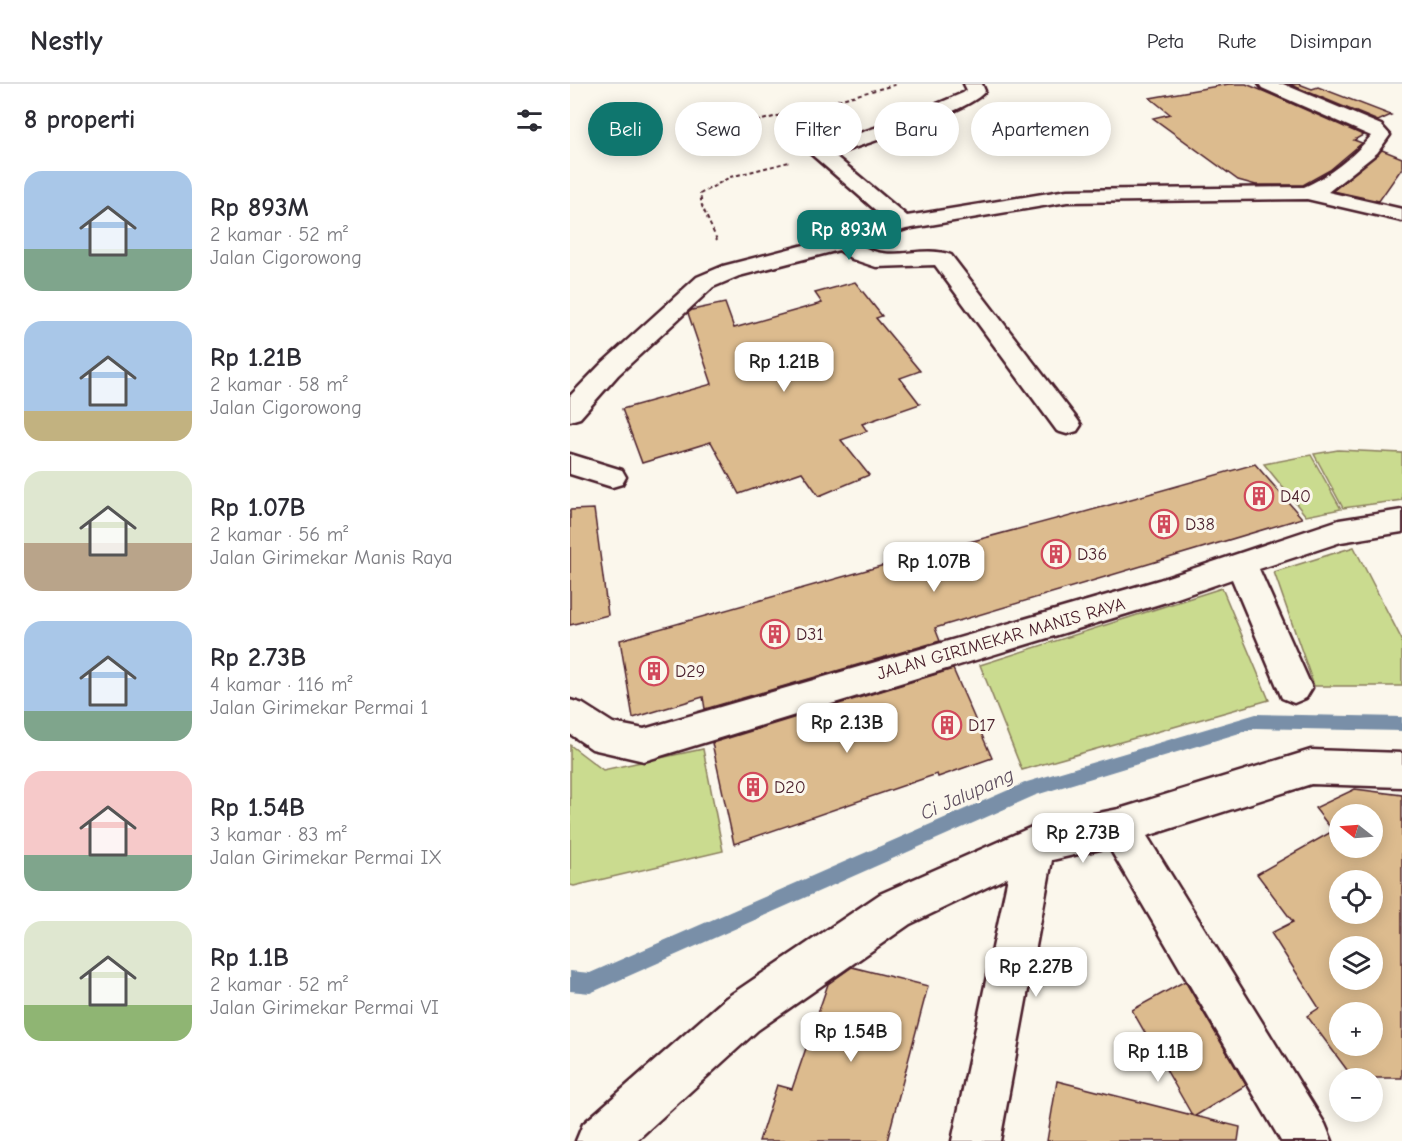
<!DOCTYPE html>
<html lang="id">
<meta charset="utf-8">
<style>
:root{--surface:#fff;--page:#f7f7f7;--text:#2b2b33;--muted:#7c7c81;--line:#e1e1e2;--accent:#0f766e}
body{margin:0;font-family:"Comic Neue",sans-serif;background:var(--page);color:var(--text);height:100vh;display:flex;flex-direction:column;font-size:22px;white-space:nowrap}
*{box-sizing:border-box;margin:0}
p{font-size:20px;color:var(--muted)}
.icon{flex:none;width:33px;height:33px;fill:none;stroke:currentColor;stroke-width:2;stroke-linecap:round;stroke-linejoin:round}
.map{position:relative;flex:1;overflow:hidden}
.panel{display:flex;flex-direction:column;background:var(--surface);width:570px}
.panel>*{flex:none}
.top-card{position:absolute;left:18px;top:18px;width:570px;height:54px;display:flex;gap:12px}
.needle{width:39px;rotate:287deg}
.fabs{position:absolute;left:759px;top:720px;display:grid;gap:12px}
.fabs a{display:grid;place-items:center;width:54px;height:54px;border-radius:50%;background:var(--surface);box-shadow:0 3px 15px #0003;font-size:30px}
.price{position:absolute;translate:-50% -51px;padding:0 14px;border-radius:12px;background:#fff;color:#222;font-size:20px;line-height:39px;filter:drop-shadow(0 2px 3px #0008)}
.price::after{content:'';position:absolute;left:50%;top:36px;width:18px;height:14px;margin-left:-9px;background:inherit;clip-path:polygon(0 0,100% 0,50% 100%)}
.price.selected{background:var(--accent);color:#fff}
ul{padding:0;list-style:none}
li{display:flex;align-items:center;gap:18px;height:150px;padding:0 24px}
li span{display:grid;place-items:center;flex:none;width:168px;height:120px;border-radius:18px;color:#555}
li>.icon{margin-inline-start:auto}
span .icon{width:72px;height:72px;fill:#fffc;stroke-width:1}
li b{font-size:26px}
h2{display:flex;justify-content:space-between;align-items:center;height:72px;padding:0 24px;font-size:26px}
.tag{padding:0 21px;border-radius:27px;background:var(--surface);box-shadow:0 3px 15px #0003;font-size:21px;line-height:54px}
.tag.selected{background:var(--accent);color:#fff}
header{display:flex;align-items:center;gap:36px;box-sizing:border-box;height:84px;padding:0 30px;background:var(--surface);border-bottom:2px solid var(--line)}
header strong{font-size:28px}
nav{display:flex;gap:33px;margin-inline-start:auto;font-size:21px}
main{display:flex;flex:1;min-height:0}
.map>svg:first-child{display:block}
</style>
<header>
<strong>Nestly</strong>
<nav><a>Peta</a><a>Rute</a><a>Disimpan</a></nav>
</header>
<main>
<section class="panel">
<h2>8 properti<svg class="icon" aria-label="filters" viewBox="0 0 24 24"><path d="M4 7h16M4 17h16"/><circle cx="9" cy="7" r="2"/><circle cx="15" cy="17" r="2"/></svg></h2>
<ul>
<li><span style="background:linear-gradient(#a9c7e8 65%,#7fa58c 0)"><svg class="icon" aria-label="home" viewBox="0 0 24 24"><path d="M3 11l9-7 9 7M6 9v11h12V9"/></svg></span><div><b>Rp 893M</b><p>2 kamar · 52 m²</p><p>Jalan Cigorowong</p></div></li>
<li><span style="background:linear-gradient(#a9c7e8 75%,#c2b280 0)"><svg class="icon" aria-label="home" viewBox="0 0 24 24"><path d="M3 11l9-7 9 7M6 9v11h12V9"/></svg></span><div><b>Rp 1.21B</b><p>2 kamar · 58 m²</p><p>Jalan Cigorowong</p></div></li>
<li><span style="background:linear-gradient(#dfe7d0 60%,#b9a48a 0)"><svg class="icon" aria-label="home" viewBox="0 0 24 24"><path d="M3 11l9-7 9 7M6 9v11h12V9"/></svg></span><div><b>Rp 1.07B</b><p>2 kamar · 56 m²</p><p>Jalan Girimekar Manis Raya</p></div></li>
<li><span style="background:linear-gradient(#a9c7e8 75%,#7fa58c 0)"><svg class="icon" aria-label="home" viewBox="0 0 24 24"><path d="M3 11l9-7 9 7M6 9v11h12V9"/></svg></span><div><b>Rp 2.73B</b><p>4 kamar · 116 m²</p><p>Jalan Girimekar Permai 1</p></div></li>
<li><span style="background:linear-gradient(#f6c9c9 70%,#7fa58c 0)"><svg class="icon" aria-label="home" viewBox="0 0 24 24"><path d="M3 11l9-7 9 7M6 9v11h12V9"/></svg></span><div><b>Rp 1.54B</b><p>3 kamar · 83 m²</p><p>Jalan Girimekar Permai IX</p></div></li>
<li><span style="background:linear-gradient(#dfe7d0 70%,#8fb573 0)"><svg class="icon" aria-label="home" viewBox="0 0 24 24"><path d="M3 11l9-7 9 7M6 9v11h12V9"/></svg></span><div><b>Rp 1.1B</b><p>2 kamar · 52 m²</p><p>Jalan Girimekar Permai VI</p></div></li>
</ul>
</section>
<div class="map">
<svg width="832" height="1057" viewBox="0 0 832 1057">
<rect width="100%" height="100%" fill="#fbf7ec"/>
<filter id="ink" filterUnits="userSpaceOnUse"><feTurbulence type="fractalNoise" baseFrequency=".0167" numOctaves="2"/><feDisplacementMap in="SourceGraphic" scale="12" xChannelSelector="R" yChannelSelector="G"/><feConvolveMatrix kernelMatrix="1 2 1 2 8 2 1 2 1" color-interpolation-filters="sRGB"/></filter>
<g filter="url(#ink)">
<path fill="#cadb8f" stroke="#8a7d5d" stroke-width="1.5" d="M 768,366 L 832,369 L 832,416 L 773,424 L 744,370 Z
M 741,371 L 771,425 L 736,432 L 694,380 Z
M 784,463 L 832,556 L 832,602 L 744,602 L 704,488 Z
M 652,504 L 699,616 L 452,686 L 410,581 Z
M 0,661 L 33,686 L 133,665 L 153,767 L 4,802 L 0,801 Z"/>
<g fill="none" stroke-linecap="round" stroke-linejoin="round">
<path fill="#798fa8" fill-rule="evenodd" d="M 686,630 L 832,633 L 832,647 L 686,644 L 466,711 L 27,906 L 20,909 L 0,907 L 0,887 L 20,889 L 457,698 Z"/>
</g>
<path fill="#dcbb8e" stroke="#4a1f2b" stroke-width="1.5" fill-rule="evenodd" d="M 659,0 L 676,0 L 693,7 L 793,51 L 784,56 L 792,59 L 760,86 L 733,101 L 686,101 L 668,96 L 583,34 L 600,30 L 580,14 Z
M 719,0 L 729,0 L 742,5 L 748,3 L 821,31 L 808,37 Z
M 812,66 L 832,74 L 832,84 L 809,117 L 763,107 Z
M 285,198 L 312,232 L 306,234 L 350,287 L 330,294 L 350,320 L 292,340 L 297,347 L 271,356 L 299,391 L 249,412 L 232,388 L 169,410 L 141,358 L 72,379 L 52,325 L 142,300 L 118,229 L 122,226 L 155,219 L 164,244 L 252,219 L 245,209 Z
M 685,380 L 732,434 L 365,544 L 370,557 L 135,625 L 133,613 L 63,634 L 50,556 L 325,478 L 489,434 L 490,435 Z
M 24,425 L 38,531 L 0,541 L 0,426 Z
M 383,585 L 422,674 L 368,693 L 367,690 L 164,760 L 142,659 Z
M 785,705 L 832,711 L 832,994 L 783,994 L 737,932 L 749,924 L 701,849 L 723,838 L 687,790 L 763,747 L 745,724 ZM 770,730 L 802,730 L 802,764 L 770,764 ZM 770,796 L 802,796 L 802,830 L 770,830 ZM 770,862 L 802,862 L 802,896 L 770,896 ZM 770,928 L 802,928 L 802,962 L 770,962 Z
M 282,883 L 358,902 L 317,1057 L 189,1057 L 207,1001 L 222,1005 L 258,900 Z
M 615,897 L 676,1001 L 625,1032 L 670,1043 L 668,1057 L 477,1057 L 487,997 L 622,1031 L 562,926 Z"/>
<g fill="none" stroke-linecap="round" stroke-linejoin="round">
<g stroke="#4a1f2b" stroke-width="5">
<path id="minor" d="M 394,0 L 412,0 L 415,7 C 400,28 293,60 264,71 L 337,132 L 497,106 L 734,103 C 758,93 784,72 801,52 L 692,4 L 689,0 L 713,0 L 811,41 L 820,51 L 807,69 L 758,108 L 832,125 L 832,137 L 737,115 L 497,118 L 336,145 L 289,160 C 320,181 348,160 381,171 L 507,335 L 511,341 L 507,347 L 497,350 L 487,347 L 365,181 L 306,183 L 282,175 L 269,166 L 169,192 L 143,203 L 48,291 L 10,334 L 0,337 L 0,312 L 30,281 L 127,193 L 153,182 L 265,153 L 318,137 L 240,69 L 243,65 L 334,34 L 393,9 L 397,6 Z
M 0,370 L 52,386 L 56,393 L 52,400 L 42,403 L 0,390 Z
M 832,426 L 832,448 L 771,458 L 689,485 L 742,604 L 736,614 L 724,619 L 712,614 L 662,495 L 596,518 L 74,677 L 22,665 L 0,650 L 0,616 L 13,620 L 43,639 L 74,645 L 589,496 L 769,436 Z
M 741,666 L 832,669 L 832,703 L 741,700 L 577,752 L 755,1040 L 762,1057 L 711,1057 L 539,763 L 482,776 L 430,1057 L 382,1057 L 438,793 L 340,840 L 188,946 L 66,1057 L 6,1057 L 13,1040 L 156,914 L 310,810 L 464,742 L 549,725 Z"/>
</g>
<path stroke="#4a1f2b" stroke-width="2" stroke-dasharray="4 3" stroke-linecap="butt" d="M 166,43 L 328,0
M 147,156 L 132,122 L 130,110 L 160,93 L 219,78"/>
<use href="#minor" fill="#fbf7ec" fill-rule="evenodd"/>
</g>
</g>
<defs>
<g id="building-ring" transform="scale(1.5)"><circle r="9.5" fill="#fbf7ec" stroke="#d1495b" stroke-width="1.5"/><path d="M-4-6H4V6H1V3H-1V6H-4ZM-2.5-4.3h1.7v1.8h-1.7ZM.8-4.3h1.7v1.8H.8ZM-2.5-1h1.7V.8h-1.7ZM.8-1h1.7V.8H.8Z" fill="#d1495b"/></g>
</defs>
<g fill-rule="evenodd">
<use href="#building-ring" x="689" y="412"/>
<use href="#building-ring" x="594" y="440"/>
<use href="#building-ring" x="486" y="470"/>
<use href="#building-ring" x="205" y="550"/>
<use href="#building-ring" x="84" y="587"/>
<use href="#building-ring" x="377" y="641"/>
<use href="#building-ring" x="183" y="703"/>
</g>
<g text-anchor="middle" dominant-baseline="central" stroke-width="6" stroke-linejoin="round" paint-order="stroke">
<g font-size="18" fill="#4a1f2b" stroke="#fbf7ec" text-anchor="start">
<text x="710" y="412">D40</text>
<text x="615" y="440">D38</text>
<text x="507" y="470">D36</text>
<text x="226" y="550">D31</text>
<text x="105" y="587">D29</text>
<text x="398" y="641">D17</text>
<text x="204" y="703">D20</text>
</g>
<g font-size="18" fill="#4a1f2b" stroke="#fbf7ec">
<text transform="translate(431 555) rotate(-16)">JALAN GIRIMEKAR MANIS RAYA</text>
</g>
<g font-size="20" font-style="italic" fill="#5e4e5f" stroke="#fbf7ec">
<text transform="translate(397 710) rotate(-24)">Ci Jalupang</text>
</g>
</g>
</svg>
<div class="fabs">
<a><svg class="needle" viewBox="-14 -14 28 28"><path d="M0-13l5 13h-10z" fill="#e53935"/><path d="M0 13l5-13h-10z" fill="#7c7c81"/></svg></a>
<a><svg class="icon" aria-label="locate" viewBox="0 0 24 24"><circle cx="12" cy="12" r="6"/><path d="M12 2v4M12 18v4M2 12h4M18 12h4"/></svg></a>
<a><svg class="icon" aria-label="layers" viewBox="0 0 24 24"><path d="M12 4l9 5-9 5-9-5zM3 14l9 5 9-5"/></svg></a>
<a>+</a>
<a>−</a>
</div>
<b class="price selected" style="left:279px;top:177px">Rp 893M</b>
<b class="price" style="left:214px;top:309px">Rp 1.21B</b>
<b class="price" style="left:364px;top:509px">Rp 1.07B</b>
<b class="price" style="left:277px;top:670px">Rp 2.13B</b>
<b class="price" style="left:513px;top:780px">Rp 2.73B</b>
<b class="price" style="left:466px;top:914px">Rp 2.27B</b>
<b class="price" style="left:281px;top:979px">Rp 1.54B</b>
<b class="price" style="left:588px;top:999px">Rp 1.1B</b>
<div class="top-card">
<a class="tag selected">Beli</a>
<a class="tag">Sewa</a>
<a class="tag">Filter</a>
<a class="tag">Baru</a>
<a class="tag">Apartemen</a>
</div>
</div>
</main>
